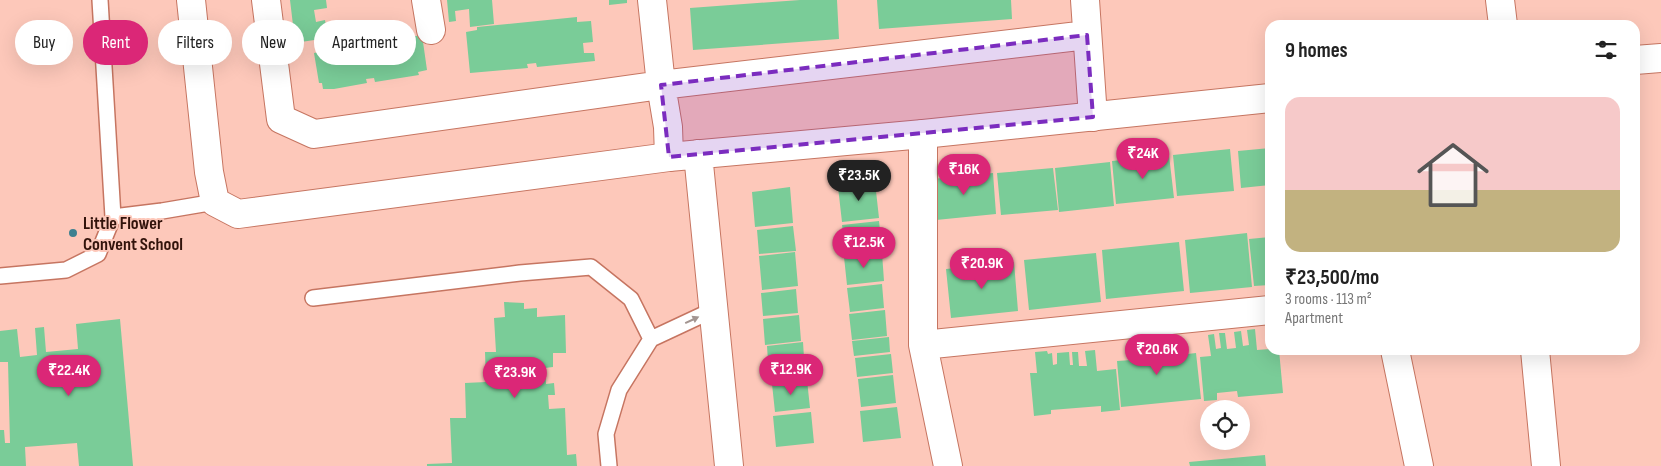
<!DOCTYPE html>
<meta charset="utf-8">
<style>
:root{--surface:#fff;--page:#f2f2f2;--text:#222;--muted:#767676;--line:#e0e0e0;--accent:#db2777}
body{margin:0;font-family:"Sofia Sans Condensed",sans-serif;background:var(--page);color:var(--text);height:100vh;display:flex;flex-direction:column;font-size:19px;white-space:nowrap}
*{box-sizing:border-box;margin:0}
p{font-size:16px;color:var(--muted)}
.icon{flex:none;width:28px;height:28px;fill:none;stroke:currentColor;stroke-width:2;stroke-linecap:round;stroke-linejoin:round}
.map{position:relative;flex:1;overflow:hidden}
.details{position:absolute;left:1265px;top:20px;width:375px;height:335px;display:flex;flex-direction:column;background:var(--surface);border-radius:15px;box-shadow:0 5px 20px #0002}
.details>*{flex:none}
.top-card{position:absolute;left:15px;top:20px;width:475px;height:45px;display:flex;gap:10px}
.tools{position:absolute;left:1200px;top:400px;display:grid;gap:10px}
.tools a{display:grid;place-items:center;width:50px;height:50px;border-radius:50%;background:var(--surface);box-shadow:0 5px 20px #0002;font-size:25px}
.price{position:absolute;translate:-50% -42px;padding:0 11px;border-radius:18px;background:var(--accent);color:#fff;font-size:16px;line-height:32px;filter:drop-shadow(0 1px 2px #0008)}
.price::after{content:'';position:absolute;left:50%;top:30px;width:15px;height:11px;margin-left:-8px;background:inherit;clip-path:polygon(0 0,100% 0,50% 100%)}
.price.selected{background:#222;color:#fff}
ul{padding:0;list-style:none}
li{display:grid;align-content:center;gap:10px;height:265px;padding:0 20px}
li+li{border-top:1px solid var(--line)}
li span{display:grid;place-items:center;height:155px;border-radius:15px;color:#555}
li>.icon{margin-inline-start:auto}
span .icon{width:90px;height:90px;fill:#fffc;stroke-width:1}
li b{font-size:21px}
h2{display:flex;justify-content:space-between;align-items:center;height:60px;padding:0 20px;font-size:21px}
.tag{padding:0 18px;border-radius:22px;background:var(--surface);box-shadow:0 5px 20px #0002;font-size:18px;line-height:45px}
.tag.selected{background:var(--accent);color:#fff}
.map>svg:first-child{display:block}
</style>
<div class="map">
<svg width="1661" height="466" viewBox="0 0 1661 466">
<rect width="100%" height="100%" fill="#fdc8ba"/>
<path fill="#7acc98" d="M 290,0 L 326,0 L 327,8 L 314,10 L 316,22 L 325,20 L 328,38 L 294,43 L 291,26 L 293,25 Z
M 447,0 L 492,0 L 494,24 L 470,27 L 469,9 L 455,11 L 456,21 L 449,22 Z
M 609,0 L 627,0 L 627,3 L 609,5 Z
M 800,0 L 837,0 L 839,39 L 693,50 L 690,8 Z
M 877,0 L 1011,0 L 1012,19 L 879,29 Z
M 577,17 L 577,22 L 591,21 L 593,42 L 583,43 L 584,53 L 594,53 L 595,61 L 537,67 L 536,63 L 527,64 L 528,68 L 470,73 L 466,32 L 477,30 L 477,27 Z
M 422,35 L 427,70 L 418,72 L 419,75 L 375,82 L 374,78 L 366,79 L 367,83 L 334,89 L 323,89 L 322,83 L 319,83 L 314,53 Z
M 1270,148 L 1270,185 L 1241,188 L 1238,151 Z
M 1230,149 L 1234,191 L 1177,196 L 1173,155 Z
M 1169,155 L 1174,198 L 1116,204 L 1112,161 Z
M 1110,162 L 1114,206 L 1059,212 L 1055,168 Z
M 1053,168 L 1058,210 L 1001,215 L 997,173 Z
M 993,173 L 996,214 L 936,220 L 932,179 Z
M 875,182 L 879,218 L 842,222 L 838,187 Z
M 790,187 L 793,223 L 755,227 L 752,192 Z
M 879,221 L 882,249 L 846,253 L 842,225 Z
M 793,226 L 796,251 L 759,254 L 757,230 Z
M 1247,233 L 1252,287 L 1190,293 L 1185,240 Z
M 1270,237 L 1270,285 L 1254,286 L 1249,239 Z
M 1179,242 L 1184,291 L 1106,299 L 1102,250 Z
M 795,252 L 798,286 L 762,290 L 759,256 Z
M 882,253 L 884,281 L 847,285 L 844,257 Z
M 1096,253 L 1101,302 L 1029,310 L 1024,260 Z
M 1014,262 L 1018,311 L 951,318 L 946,269 Z
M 882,284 L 884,308 L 850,312 L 847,288 Z
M 796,289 L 798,313 L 763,316 L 761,293 Z
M 504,302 L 524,303 L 524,309 L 537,308 L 537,317 L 565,315 L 566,353 L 553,353 L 553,367 L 545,368 L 546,384 L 554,383 L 555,395 L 548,395 L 549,409 L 565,408 L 567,455 L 576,454 L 577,466 L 427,466 L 427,464 L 452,463 L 450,418 L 466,418 L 465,383 L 486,382 L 485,352 L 496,352 L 494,318 L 505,317 Z
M 885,310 L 887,336 L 852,340 L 849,314 Z
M 799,315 L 801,341 L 765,345 L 763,319 Z
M 120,319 L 133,466 L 79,466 L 77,443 L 25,447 L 26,466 L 0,466 L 0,430 L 4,430 L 5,443 L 10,443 L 8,362 L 0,362 L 0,331 L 17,329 L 20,357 L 37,355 L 35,328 L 44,327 L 46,352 L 78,349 L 76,324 Z
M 1255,329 L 1257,350 L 1270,349 L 1270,350 L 1279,350 L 1283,393 L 1238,397 L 1237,391 L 1217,393 L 1217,400 L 1204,401 L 1200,357 L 1211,356 L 1208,335 L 1214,334 L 1216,349 L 1221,348 L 1219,333 L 1225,333 L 1227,349 L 1236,348 L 1234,332 L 1241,331 L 1243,346 L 1249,345 L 1247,330 Z
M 889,337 L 890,352 L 854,356 L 852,341 Z
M 1161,340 L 1162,357 L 1196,353 L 1201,399 L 1121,407 L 1117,361 L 1132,360 L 1130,342 Z
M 803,342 L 804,358 L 768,361 L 767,346 Z
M 1095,350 L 1097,371 L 1116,369 L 1120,410 L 1101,412 L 1101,406 L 1051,410 L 1051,414 L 1034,416 L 1030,373 L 1037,373 L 1035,352 L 1047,351 L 1048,354 L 1052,353 L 1053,365 L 1057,364 L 1057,353 L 1069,352 L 1070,365 L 1073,365 L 1072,352 L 1078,352 L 1079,366 L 1087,366 L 1085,351 Z
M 891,354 L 893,373 L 857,377 L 855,358 Z
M 805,359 L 807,378 L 771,382 L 769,363 Z
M 893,375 L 896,403 L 861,407 L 858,379 Z
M 807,380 L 810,408 L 775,412 L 772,384 Z
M 897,407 L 901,438 L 863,442 L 860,411 Z
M 811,412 L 814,443 L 776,447 L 773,416 Z
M 1265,455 L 1266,466 L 1190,466 L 1189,462 Z"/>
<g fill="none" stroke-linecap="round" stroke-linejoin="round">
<g stroke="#c67561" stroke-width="18">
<path id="service" d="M 113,217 L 162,211 L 215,202
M 0,276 L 66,270 L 98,254 L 113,217 L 100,0
M 313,298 L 520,273 L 591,267 L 631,299 L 651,339
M 609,466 L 606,434 L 619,390 L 651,339 L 713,310"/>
</g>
<g stroke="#c67561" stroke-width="30">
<path id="minor" d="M 266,0 L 281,119 L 314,134 L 661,85 L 1087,35
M 426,0 L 431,30
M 652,0 L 661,85 L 668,127 L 669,157
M 1085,0 L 1093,117
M 1500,0 L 1503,25
M 923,134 L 923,345 L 948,466
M 923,345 L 1270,310
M 1395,350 L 1419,466
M 1535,350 L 1546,466"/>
</g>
<g stroke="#c67561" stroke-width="30">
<path id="tertiary" d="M 191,0 L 209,172 L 215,202 L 238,214 L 669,157 L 923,134 L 1270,98
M 1635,60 L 1661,58
M 698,154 L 729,466"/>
</g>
<use href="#service" stroke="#fff" stroke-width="15"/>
<use href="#minor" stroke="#fff" stroke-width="28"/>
<use href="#tertiary" stroke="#fff" stroke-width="28"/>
</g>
<defs><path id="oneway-solid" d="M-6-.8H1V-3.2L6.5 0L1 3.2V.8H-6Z" transform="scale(1.25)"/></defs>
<use fill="#a39591" href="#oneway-solid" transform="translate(692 320) rotate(-25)"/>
<path fill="#7b2cbf" fill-opacity="0.2" stroke="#7b2cbf" stroke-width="4" stroke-dasharray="10 6" stroke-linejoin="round" d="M 1087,35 L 1093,117 L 669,157 L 661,85 Z"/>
<circle fill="#3d8090" stroke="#fdc8ba" stroke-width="2" cx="73" cy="233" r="5"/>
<g text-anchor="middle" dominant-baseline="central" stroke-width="4" stroke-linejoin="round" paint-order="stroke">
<g font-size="18" font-weight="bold" fill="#32130b" stroke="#fdc8ba" text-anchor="start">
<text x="83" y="223">Little Flower<tspan x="83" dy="21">Convent School</tspan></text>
</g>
</g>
</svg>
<div class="tools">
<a><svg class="icon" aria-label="locate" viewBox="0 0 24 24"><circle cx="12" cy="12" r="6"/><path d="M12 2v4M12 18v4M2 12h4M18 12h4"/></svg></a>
</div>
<b class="price" style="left:1143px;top:180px">₹24K</b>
<b class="price" style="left:964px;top:196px">₹16K</b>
<b class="price selected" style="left:859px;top:202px">₹23.5K</b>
<b class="price" style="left:864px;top:269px">₹12.5K</b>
<b class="price" style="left:982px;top:290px">₹20.9K</b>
<b class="price" style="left:1157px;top:376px">₹20.6K</b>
<b class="price" style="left:791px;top:396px">₹12.9K</b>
<b class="price" style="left:69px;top:397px">₹22.4K</b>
<b class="price" style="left:515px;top:399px">₹23.9K</b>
<div class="top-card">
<a class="tag">Buy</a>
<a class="tag selected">Rent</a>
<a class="tag">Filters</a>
<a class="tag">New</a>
<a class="tag">Apartment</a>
</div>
<section class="details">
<h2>9 homes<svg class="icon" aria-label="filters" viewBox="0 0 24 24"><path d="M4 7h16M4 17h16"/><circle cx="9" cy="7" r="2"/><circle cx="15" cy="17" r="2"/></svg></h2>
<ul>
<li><span style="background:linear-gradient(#f6c9c9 60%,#c2b280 0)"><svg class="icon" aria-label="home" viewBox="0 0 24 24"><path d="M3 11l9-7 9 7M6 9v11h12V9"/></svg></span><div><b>₹23,500/mo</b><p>3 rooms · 113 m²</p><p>Apartment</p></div></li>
</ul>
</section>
</div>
